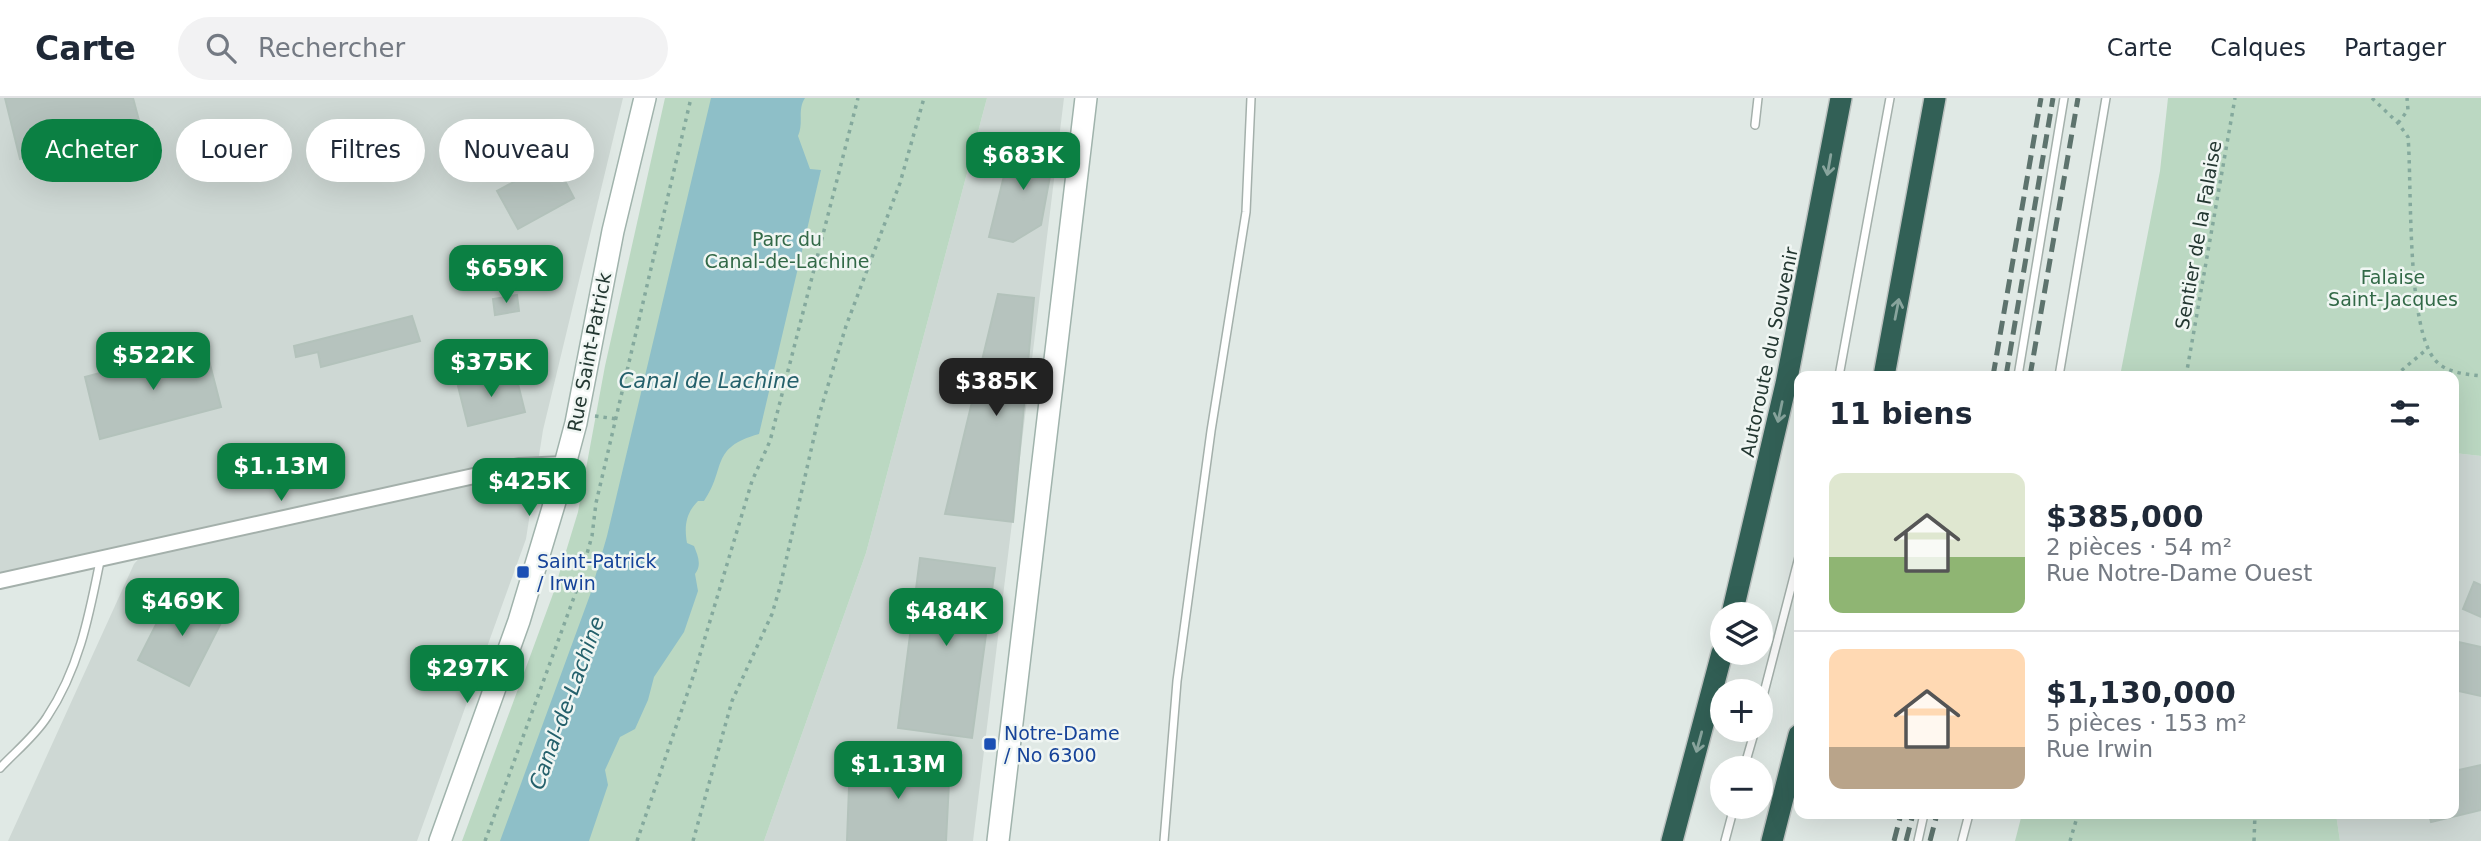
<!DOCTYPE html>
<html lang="fr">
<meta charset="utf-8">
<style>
:root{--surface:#fff;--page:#f2f2f3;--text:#1f2937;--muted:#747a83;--line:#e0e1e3;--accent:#0b8043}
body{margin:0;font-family:"DejaVu Sans",sans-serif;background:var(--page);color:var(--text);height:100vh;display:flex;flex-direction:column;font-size:26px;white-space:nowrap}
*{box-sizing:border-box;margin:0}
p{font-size:23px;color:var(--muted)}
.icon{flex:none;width:38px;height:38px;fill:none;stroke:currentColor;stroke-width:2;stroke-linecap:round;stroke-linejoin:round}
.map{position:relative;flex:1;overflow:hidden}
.drawer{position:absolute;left:1794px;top:273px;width:665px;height:448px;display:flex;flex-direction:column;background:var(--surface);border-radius:14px;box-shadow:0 7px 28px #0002}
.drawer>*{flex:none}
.hud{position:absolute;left:21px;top:21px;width:665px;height:63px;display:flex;gap:14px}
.controls{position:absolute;left:1710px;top:504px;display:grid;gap:14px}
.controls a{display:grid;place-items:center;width:63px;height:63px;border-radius:50%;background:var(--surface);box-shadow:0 7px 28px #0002;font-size:35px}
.price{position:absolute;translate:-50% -60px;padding:0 16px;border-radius:14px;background:var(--accent);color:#fff;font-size:23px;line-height:46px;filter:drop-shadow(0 2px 4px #0008)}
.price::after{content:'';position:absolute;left:50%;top:42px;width:21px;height:16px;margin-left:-10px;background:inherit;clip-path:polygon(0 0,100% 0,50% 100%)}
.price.on{background:#222;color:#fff}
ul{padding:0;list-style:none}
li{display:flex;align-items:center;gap:21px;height:175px;padding:0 35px}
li+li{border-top:2px solid var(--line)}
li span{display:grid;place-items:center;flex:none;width:196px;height:140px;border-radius:14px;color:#555}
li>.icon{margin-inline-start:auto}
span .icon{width:84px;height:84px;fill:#fffc;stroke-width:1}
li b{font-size:30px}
h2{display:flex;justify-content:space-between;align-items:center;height:84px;padding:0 35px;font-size:30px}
.tag{padding:0 24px;border-radius:32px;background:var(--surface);box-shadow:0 7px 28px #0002;font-size:24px;line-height:63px}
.tag.on{background:var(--accent);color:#fff}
header{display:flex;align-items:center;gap:42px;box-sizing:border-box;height:98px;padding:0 35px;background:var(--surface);border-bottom:2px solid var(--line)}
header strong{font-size:33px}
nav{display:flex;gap:38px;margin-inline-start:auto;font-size:24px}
.search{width:490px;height:63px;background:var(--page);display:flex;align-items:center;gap:18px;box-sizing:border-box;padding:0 24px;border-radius:38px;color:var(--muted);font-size:26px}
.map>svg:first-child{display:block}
</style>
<header>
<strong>Carte</strong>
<div class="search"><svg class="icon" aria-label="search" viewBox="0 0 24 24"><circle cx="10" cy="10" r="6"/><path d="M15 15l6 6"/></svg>Rechercher</div>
<nav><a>Carte</a><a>Calques</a><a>Partager</a></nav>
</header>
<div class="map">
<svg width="2481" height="743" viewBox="0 0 2481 743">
<rect width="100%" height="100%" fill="#e0e9e5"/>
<path fill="#ced8d4" d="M 0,0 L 623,0 L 543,332 L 526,441 L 417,743 L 8,743 L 134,466 L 145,454 L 0,483 Z
M 987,0 L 1064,0 L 973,743 L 764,743 L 866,455 Z
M 2454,355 L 2481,358 L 2481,743 L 2340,743 L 2336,716 L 2454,716 Z"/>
<path fill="#bbd8c2" d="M 665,0 L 987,0 L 866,455 L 764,743 L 462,743 L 553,496 L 578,414 L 605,268 Z
M 2168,0 L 2481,0 L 2481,358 L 2454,355 L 2454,278 L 2120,278 L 2160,73 Z
M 2022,716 L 2336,716 L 2340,743 L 2015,743 Z"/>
<path fill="#8ebfc8" d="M 711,0 L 805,0 C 797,12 804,25 798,38 L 810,71 L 821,72 L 759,336 C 709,350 727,370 704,403 L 698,403 C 686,415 684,428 687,445 L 694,448 C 698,458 702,467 695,476 L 698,493 L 684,534 L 654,579 L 648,602 L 635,631 L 620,639 L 605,672 L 608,687 L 589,743 L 500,743 L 590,497 L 607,438 Z"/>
<path fill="#b6c3be" stroke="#b3c2bb" stroke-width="2" d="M 5,0 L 133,0 L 141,30 L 20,61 Z
M 1012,45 L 1055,51 L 1041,127 L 1013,144 L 989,139 Z
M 554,62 L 574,100 L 518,131 L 497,93 Z
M 998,196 L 1034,200 L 1013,424 L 945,416 Z
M 517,197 L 519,213 L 495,217 L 493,201 Z
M 412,218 L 420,243 L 321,269 L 318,254 L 296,259 L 294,248 Z
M 205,247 L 221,309 L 100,341 L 85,279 Z
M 515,274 L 525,314 L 468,328 L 458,288 Z
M 920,460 L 995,470 L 972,640 L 898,630 Z
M 2474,484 L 2481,487 L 2481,519 L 2463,511 Z
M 174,491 L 225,517 L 189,588 L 138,562 Z
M 2454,543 L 2481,549 L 2481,598 L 2454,592 Z
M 850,662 L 950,665 L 946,743 L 847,743 Z
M 2481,667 L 2481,712 L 2431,724 L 2429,716 L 2454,716 L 2454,673 Z"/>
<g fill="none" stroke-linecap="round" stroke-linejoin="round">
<g stroke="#a4b0ab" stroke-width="10">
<path id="lane" d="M 1755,27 L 1758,0
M 1839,278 L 1890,0
M 2018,278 L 2064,0
M 2059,278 L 2106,0
M 1760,610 L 1799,459
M 0,670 C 15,654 35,638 47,619 C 79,571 89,518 100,463
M 1744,670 L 1755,632
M 1164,743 L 1177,583 L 1211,333 L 1246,114 L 1251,0
M 1725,743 L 1734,709
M 1918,743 L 1924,716
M 1962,743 L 1969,716"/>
</g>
<g stroke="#a4b0ab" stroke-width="18">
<path id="street" d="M 0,483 L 519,368 L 565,366"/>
</g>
<g stroke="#a0b3ac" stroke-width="24">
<path id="secondary" d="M 440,743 L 519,523 L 556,400 L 576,325 L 613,133 L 645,0
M 998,743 L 1086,0"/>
</g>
<g stroke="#bdc3c1" stroke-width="24">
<path id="highway" d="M 1884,278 L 1935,0
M 1732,516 L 1786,286 L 1841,0
M 1672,743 L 1722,555
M 1772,743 L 1799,637"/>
</g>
<path stroke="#84a99d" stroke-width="3.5" stroke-dasharray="3.5 5" stroke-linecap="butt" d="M 2372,0 L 2398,25 L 2408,39 C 2412,85 2406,232 2436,263 C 2447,275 2466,276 2481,278
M 2398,25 L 2408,12 L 2407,0
M 2186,278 L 2235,0
M 2395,278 L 2427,251
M 595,318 L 617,321
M 485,743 L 577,491 L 592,438 L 596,405 L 691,0
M 637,743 L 695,573 L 752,383 L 770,343 L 858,0
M 693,743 L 732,603 L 772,516 L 780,489 L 819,317 L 846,228 L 900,85 L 924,0
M 2070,743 L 2078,716
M 2254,743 L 2255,716"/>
<use href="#lane" stroke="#fff" stroke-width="7"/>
<use href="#street" stroke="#fff" stroke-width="14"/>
<use href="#secondary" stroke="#fff" stroke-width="21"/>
<use href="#highway" stroke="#326056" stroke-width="21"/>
<path stroke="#5d736d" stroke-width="5" stroke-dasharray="14 7" stroke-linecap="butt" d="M 1993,278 L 2041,0
M 2006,278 L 2053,0
M 2030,278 L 2078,0
M 1894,743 L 1901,716
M 1906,743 L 1913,716
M 1930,743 L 1937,716"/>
</g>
<defs><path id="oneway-shaft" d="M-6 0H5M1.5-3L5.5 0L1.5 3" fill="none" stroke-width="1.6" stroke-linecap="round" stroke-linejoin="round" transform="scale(1.75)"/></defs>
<g stroke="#88a49d">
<use href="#oneway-shaft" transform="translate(1829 67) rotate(100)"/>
<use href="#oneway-shaft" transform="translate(1897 211) rotate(-79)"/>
<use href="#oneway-shaft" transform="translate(1780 314) rotate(102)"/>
<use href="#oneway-shaft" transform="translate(1699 644) rotate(105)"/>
</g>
<g fill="#1a4fb4" stroke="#f0f6f3" stroke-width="2.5">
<rect x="516" y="467" width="14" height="14" rx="3.5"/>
<rect x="983" y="639" width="14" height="14" rx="3.5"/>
</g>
<g text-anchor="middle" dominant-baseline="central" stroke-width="5" stroke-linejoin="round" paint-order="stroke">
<g font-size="19" fill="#233731" stroke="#f0f6f3">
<text transform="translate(2198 137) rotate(-80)">Sentier de la Falaise</text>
<text transform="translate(589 254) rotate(-79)">Rue Saint-Patrick</text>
<text transform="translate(1769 254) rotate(-78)">Autoroute du Souvenir</text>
</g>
<g font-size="19" fill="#326947" stroke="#f0f6f3">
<text x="787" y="141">Parc du<tspan x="787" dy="22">Canal-de-Lachine</tspan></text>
<text x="2393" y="179">Falaise<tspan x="2393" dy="22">Saint-Jacques</tspan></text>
</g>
<g font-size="19" fill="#164399" stroke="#f0f6f3" text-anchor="start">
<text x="537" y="463">Saint-Patrick<tspan x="537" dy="22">/ Irwin</tspan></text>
<text x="1004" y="635">Notre-Dame<tspan x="1004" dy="22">/ No 6300</tspan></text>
</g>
<g font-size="21" font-style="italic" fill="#24606b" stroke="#f0f6f3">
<text x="709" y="283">Canal de Lachine</text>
<text transform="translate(567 605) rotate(-70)">Canal-de-Lachine</text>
</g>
</g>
</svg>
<div class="controls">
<a><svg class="icon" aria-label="layers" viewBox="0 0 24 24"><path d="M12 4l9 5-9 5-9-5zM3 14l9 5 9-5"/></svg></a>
<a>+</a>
<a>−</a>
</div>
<b class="price" style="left:1023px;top:94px">$683K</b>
<b class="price" style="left:506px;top:207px">$659K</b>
<b class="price" style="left:153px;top:294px">$522K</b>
<b class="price" style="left:491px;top:301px">$375K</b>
<b class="price on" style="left:996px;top:320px">$385K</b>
<b class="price" style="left:281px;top:405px">$1.13M</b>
<b class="price" style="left:529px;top:420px">$425K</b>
<b class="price" style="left:182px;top:540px">$469K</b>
<b class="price" style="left:946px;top:550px">$484K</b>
<b class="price" style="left:467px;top:607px">$297K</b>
<b class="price" style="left:898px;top:703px">$1.13M</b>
<div class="hud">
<a class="tag on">Acheter</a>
<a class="tag">Louer</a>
<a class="tag">Filtres</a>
<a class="tag">Nouveau</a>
</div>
<section class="drawer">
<h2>11 biens<svg class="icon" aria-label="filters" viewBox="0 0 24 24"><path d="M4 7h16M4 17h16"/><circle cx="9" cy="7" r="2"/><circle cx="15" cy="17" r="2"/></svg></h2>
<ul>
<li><span style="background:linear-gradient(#dfe7d0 60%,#8fb573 0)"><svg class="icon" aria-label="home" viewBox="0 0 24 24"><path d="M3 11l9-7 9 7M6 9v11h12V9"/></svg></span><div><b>$385,000</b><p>2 pièces · 54 m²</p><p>Rue Notre-Dame Ouest</p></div></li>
<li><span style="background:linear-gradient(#ffd9b3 70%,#b9a48a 0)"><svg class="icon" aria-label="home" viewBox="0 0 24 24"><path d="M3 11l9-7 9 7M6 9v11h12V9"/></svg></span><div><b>$1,130,000</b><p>5 pièces · 153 m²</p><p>Rue Irwin</p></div></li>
</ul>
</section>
</div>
